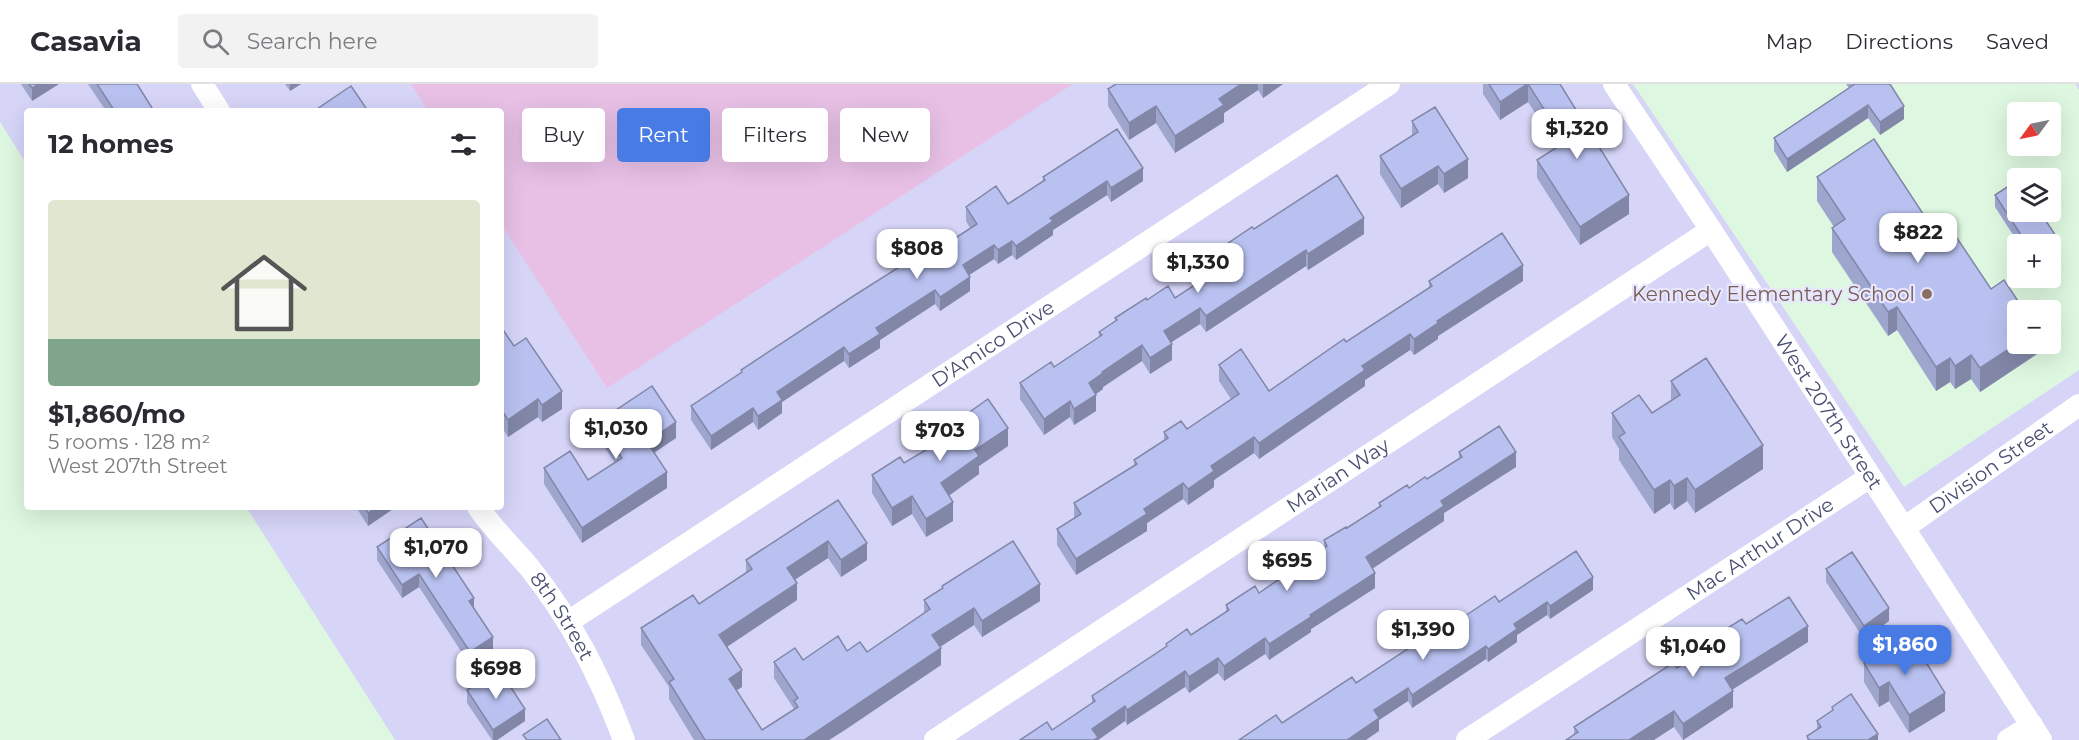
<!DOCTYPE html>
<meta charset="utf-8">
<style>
:root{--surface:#fff;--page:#f2f2f3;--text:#2b2b33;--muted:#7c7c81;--line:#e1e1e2;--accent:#487be3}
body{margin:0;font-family:Montserrat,sans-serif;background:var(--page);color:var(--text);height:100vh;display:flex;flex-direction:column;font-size:22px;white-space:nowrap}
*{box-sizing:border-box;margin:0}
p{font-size:20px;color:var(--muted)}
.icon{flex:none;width:33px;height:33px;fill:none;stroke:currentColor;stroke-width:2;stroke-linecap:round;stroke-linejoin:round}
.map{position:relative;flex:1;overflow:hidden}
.drawer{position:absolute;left:24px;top:24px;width:480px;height:402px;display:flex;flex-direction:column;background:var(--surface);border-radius:6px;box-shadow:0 6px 24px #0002}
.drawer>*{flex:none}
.guide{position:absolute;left:522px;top:24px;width:570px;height:54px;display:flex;gap:12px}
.needle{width:39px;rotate:237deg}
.buttons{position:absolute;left:2007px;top:18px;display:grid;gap:12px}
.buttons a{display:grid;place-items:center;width:54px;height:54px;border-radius:6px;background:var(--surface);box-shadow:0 6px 24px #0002;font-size:30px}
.price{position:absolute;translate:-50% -51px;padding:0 14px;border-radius:12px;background:#fff;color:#222;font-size:20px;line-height:39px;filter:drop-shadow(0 2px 3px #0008)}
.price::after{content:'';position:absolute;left:50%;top:36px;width:18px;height:14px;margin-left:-9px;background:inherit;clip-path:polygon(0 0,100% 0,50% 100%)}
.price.selected{background:var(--accent);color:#fff}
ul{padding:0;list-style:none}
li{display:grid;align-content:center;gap:12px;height:318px;padding:0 24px}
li+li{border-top:2px solid var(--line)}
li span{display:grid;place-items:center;height:186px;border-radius:6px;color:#555}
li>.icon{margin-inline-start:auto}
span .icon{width:108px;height:108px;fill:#fffc;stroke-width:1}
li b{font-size:26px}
h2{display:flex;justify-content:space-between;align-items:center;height:72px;padding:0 24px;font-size:26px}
.chip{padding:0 21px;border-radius:6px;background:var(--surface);box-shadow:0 6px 24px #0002;font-size:21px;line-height:54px}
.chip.selected{background:var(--accent);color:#fff}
header{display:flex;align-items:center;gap:36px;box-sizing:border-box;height:84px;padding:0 30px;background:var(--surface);border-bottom:2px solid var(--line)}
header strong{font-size:28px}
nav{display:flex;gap:33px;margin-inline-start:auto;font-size:21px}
.search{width:420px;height:54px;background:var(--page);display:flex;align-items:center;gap:15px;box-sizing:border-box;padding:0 21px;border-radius:6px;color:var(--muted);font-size:22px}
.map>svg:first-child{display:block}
</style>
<header>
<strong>Casavia</strong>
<div class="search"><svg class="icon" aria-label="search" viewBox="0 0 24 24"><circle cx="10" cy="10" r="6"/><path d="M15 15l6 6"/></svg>Search here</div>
<nav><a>Map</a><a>Directions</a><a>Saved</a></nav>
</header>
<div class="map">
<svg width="2079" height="656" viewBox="0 0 2079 656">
<rect width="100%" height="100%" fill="#e2e1fb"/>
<path fill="#d6d5f8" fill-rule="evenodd" d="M 0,0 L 2079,0 L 2079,656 L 395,656 L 246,423 L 501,423 L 501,27 L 27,27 L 27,81 L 0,38 ZM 2018,28 L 2050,28 L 2050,62 L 2018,62 ZM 2018,94 L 2050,94 L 2050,128 L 2018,128 ZM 2018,160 L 2050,160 L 2050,194 L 2018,194 ZM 2018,226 L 2050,226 L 2050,260 L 2018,260 Z"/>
<path fill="#def7e0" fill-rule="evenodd" d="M 1633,0 L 2075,0 L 2079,6 L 2079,286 L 1904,403 ZM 2018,28 L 2050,28 L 2050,62 L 2018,62 ZM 2018,94 L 2050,94 L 2050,128 L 2018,128 ZM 2018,160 L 2050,160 L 2050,194 L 2018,194 ZM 2018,226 L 2050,226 L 2050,260 L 2018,260 Z
M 0,38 L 27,81 L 27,423 L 246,423 L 395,656 L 0,656 Z"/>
<path fill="#e8c0e6" d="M 411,0 L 1073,0 L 607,304 L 501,140 L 501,27 L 428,27 Z"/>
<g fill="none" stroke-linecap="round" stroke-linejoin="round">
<g stroke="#fff" stroke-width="22">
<path d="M 202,0 L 219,27"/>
<path id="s1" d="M 1614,0 L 1711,146 L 2041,656"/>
<path id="s2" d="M 478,423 C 493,445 512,463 529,483 C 572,537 600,592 624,656"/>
<path id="s3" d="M 1904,444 L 2079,321"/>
<path id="s4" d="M 568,538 L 1389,0"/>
<path id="s5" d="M 935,656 L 1711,146"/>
<path id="s6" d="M 1467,656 L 1870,393"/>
<path d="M 2008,656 L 2032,641"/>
</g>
</g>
<path fill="#9fa6ce" d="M 21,0 L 59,0 L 32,17 Z
M 88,0 L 137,0 L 154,27 L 106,27 Z
M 285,0 L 301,0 L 290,7 Z
M 1116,0 L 1283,0 L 1263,14 L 1258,6 L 1224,29 L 1224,38 L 1175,69 L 1156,39 L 1129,56 L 1108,22 L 1108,5 Z
M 1483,0 L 1560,0 L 1629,130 L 1580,161 L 1537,94 L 1537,76 L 1557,63 L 1528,18 L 1500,36 L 1483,10 Z
M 1846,0 L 1890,0 L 1904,35 L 1880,51 L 1868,34 L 1787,88 L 1774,67 L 1774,54 L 1849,4 Z
M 1412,37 L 1468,94 L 1444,109 L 1438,100 L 1401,124 L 1380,90 L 1380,72 L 1412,52 Z
M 1043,93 L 1143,97 L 1111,118 L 1107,111 L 1053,146 L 1053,151 L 1016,176 L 1012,171 L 998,180 L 994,175 L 969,191 L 970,207 L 940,227 L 935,220 L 880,256 L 880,264 L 849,284 L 844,277 L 782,318 L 782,329 L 758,346 L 753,338 L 711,366 L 691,336 L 691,322 L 741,289 L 741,286 L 970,144 L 966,137 L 966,123 L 1008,120 L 1043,97 Z
M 1817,93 L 1944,162 L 1991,205 L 2037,260 L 2037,270 L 1980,308 L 1971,295 L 1955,305 L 1950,298 L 1936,307 L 1897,246 L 1888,252 L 1832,168 L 1832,144 L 1834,143 L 1817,117 Z
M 2018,96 L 2018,128 L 2040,128 L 2058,155 L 2058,168 L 2050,173 L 2050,160 L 2019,160 L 1995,123 L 1995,111 Z
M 1254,145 L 1364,150 L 1308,186 L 1306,182 L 1206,248 L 1200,240 L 1171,258 L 1172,276 L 1150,290 L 1142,277 L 1103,303 L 1103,305 L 1096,310 L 1096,327 L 1074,341 L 1070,333 L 1044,351 L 1020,315 L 1020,299 L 1054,283 L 1099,253 L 1099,248 L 1115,237 L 1115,234 L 1147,216 L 1175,214 L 1204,195 L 1204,183 L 1221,171 L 1221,164 Z
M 1429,197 L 1523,197 L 1438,252 L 1438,255 L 1414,271 L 1410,266 L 1365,296 L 1365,302 L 1259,375 L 1254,369 L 1214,396 L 1214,403 L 1188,421 L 1183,415 L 1147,439 L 1147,447 L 1076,491 L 1057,461 L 1057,445 L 1074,434 L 1074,419 L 1134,381 L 1134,376 L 1164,357 L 1164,348 L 1187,345 L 1231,315 L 1219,297 L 1219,281 L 1269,307 L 1346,258 L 1429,204 Z
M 501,243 L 514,262 L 562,325 L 542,338 L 538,333 L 508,353 L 501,342 Z
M 1671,297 L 1763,385 L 1695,429 L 1687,417 L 1674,426 L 1670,419 L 1654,430 L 1619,376 L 1619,365 L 1612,353 L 1612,329 L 1652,329 L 1671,317 Z
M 598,338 L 676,354 L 654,369 L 667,404 L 582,459 L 544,400 L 544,384 L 588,396 L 615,379 L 598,353 Z
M 937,351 L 1008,362 L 979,382 L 979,390 L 949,412 L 953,437 L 926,453 L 912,430 L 892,442 L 872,409 L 872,391 L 904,379 L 937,359 Z
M 1459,368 L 1516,383 L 1444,429 L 1444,437 L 1372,484 L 1375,504 L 1311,545 L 1311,548 L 1269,576 L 1265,570 L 1224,597 L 1218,589 L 1189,609 L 1185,603 L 1127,641 L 1125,637 L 1098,656 L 1052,646 L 1092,619 L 1092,612 L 1166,563 L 1166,560 L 1191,551 L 1226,528 L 1226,521 L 1259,509 L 1324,464 L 1324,456 L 1347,444 L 1379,423 L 1379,419 L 1427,395 L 1459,374 Z
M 838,416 L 867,476 L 841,493 L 828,474 L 795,495 L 797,516 L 727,563 L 742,603 L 736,606 L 762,646 L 794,625 L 774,594 L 774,578 L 803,576 L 847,567 L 867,568 L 924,529 L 924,516 L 942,504 L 942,502 L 1040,517 L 982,553 L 974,541 L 940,563 L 941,581 L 829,656 L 694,656 L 669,615 L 669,603 L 641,561 L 641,544 L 699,520 L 746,489 L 746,476 Z
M 356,423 L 396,423 L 368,442 Z
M 377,463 L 474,523 L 493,566 L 470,581 L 419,503 L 402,514 L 377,476 Z
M 1826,485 L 1889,537 L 1864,555 L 1826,498 Z
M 1593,506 L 1550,535 L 1547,531 L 1517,551 L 1517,558 L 1488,578 L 1486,575 L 1412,624 L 1408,617 L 1379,636 L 1379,647 L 1282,639 L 1499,518 Z
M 1746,540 L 1808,558 L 1732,606 L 1733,623 L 1683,656 L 1674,643 L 1574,651 L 1574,643 L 1677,584 L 1721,555 L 1721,548 Z
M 1864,579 L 1945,627 L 1909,649 L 1889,617 L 1879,623 L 1864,598 Z
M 467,606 L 525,637 L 497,656 L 492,656 L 467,619 Z
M 1832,623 L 1878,656 L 1807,656 L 1807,652 L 1817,646 L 1817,637 L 1832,627 Z"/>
<path fill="#8287a8" d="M 39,0 L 59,0 L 32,17 L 32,4 Z
M 290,0 L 301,0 L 290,7 Z
M 1241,0 L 1258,0 L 1258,6 L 1224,29 L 1224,38 L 1175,69 L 1175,52 L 1219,15 Z
M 1263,0 L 1283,0 L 1263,14 Z
M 1528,0 L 1528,18 L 1500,36 L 1500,18 Z
M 1868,21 L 1868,34 L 1787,88 L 1787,75 Z
M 1156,22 L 1156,39 L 1129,56 L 1129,39 Z
M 1904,22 L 1904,35 L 1880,51 L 1880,38 Z
M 1468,75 L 1468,94 L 1444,109 L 1444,90 Z
M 1438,82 L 1438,100 L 1401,124 L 1401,105 Z
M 1143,84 L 1143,97 L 1111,118 L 1111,104 Z
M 1107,97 L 1107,111 L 1053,146 L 1053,151 L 1016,176 L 1016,162 L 1050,134 Z
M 1629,111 L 1629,130 L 1580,161 L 1580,143 Z
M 1364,134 L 1364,150 L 1308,186 L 1308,170 Z
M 2058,155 L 2058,168 L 2050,173 L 2050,160 Z
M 1012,157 L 1012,171 L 998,180 L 998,166 Z
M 994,161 L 994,175 L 963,195 L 963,181 Z
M 1306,166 L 1306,182 L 1206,248 L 1206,232 Z
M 1523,181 L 1523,197 L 1438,252 L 1438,255 L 1414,271 L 1414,255 L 1437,237 Z
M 970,193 L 970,207 L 940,227 L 940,213 Z
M 935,206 L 935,220 L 880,256 L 880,264 L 849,284 L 849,270 L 876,244 Z
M 1897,223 L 1897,246 L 1888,252 L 1888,228 Z
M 1200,224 L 1200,240 L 1164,263 L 1164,247 Z
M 1410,250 L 1410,266 L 1365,296 L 1365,302 L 1259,375 L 1259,359 L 1362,282 Z
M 2018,259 L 2037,260 L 2037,270 L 1980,308 L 1980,284 Z
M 1172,260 L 1172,276 L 1150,290 L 1150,274 Z
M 1142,261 L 1142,277 L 1103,303 L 1103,305 L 1089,315 L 1089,299 L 1102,288 Z
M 844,263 L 844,277 L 782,318 L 782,329 L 758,346 L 758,332 L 777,308 Z
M 1971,271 L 1971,295 L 1955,305 L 1955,282 Z
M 1950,274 L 1950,298 L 1936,307 L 1936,283 Z
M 562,307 L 562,325 L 542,338 L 542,321 Z
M 1096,311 L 1096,327 L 1074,341 L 1074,325 Z
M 538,315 L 538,333 L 508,353 L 508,336 Z
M 1070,317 L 1070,333 L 1044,351 L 1044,335 Z
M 753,324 L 753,338 L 711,366 L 711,352 Z
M 676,338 L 676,354 L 647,373 L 647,358 Z
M 1008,344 L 1008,362 L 979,382 L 979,390 L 941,417 L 941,399 L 975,366 Z
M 1254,353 L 1254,369 L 1214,396 L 1214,403 L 1188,421 L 1188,405 L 1211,382 Z
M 1763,361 L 1763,385 L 1695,429 L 1695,406 Z
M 1516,368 L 1516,383 L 1444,429 L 1444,437 L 1366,489 L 1366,473 L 1441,417 Z
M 667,388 L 667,404 L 582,459 L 582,444 Z
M 1687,394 L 1687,417 L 1674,426 L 1674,402 Z
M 1670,396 L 1670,419 L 1654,430 L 1654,406 Z
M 1183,399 L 1183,415 L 1147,439 L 1147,447 L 1076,491 L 1076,475 L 1144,425 Z
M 912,412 L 912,430 L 892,442 L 892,424 Z
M 953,418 L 953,437 L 926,453 L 926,435 Z
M 377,423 L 396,423 L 368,442 L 368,429 Z
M 828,457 L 828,474 L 787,501 L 787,484 Z
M 867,459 L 867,476 L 841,493 L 841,476 Z
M 1375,489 L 1375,504 L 1311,545 L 1311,548 L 1269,576 L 1269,560 L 1310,531 Z
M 419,490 L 419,503 L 402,514 L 402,501 Z
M 1593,493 L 1593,506 L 1550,535 L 1550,522 Z
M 797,499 L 797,516 L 719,568 L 719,551 Z
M 1040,500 L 1040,517 L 982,553 L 982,537 Z
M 474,514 L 474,527 L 469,517 Z
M 1547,518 L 1547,531 L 1517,551 L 1517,558 L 1488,578 L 1488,565 L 1514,540 Z
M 974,524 L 974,541 L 932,568 L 932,551 Z
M 1889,524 L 1889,537 L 1864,555 L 1864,542 Z
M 1808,542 L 1808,558 L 1725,610 L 1725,594 Z
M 493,553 L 493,566 L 470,581 L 470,568 Z
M 1265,554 L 1265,570 L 1224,597 L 1224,582 Z
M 1486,562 L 1486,575 L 1412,624 L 1412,611 Z
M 941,564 L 941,581 L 845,646 L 829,656 L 804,656 Z
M 1218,574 L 1218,589 L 1189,609 L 1189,593 Z
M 742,586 L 742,603 L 729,611 L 729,595 Z
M 1185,587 L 1185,603 L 1127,641 L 1127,626 Z
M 1889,598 L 1889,617 L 1879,623 L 1879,604 Z
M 1408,604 L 1408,617 L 1379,636 L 1379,647 L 1366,656 L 1347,656 L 1374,626 Z
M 1733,607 L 1733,623 L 1683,656 L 1683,640 Z
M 1945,609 L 1945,627 L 1909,649 L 1909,631 Z
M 1125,622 L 1125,637 L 1098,656 L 1092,656 L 1092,645 Z
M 525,625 L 525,637 L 497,656 L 493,656 L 493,646 Z
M 1674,627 L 1674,643 L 1654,656 L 1629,656 Z
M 1878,650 L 1878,656 L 1868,656 Z"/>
<path fill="#b9c1f0" stroke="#8287a8" stroke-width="1.5" d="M 29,0 L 39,0 L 32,4 Z
M 97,0 L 137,0 L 154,27 L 112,27 L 114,26 Z
M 1116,0 L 1241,0 L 1219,15 L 1224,21 L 1175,52 L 1156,22 L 1129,39 L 1108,5 Z
M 1489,0 L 1527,0 L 1500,18 Z
M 1528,0 L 1560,0 L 1629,111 L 1580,143 L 1537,76 L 1565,58 Z
M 1855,0 L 1890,0 L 1904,22 L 1880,38 L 1868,21 L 1787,75 L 1774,54 Z
M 351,2 L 368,27 L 314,27 Z
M 1435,23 L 1468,75 L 1444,90 L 1438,82 L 1401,105 L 1380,72 L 1418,48 L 1412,37 Z
M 1117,45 L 1143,84 L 1111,104 L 1107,97 L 1050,134 L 1053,137 L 1016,162 L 1012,157 L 998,166 L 994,161 L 963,181 L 970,193 L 940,213 L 935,206 L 876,244 L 880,250 L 849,270 L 844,263 L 777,308 L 782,316 L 758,332 L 753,324 L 711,352 L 691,322 L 742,288 L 741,286 L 855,211 L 945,154 L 948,159 L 977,140 L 966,123 L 996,102 L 1008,120 L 1045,96 L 1043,93 Z
M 1874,55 L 1944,162 L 1957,154 L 1991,205 L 2004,196 L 2024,226 L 2018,226 L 2018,259 L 1980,284 L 1971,271 L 1955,282 L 1950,274 L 1936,283 L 1897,223 L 1888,228 L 1832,144 L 1845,135 L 1817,93 Z
M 1337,91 L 1364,134 L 1308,170 L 1306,166 L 1206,232 L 1200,224 L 1164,247 L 1172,260 L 1150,274 L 1142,261 L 1102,288 L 1103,289 L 1089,299 L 1096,311 L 1074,325 L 1070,317 L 1044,335 L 1020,299 L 1051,278 L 1054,283 L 1102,251 L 1099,248 L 1117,236 L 1115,234 L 1146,214 L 1147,216 L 1168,202 L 1175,214 L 1210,191 L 1204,183 L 1225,169 L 1221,164 L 1252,143 L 1254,145 Z
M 2018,96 L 2018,128 L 2040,128 L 2058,155 L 2050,160 L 2027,160 L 1995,111 Z
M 1502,149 L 1523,181 L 1437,237 L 1438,239 L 1414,255 L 1410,250 L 1362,282 L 1365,286 L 1259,359 L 1254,353 L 1211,382 L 1214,387 L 1188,405 L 1183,399 L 1144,425 L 1147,430 L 1076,475 L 1057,445 L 1081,430 L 1074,419 L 1137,380 L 1134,376 L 1168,354 L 1164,348 L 1181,337 L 1187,345 L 1239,310 L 1219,281 L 1241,265 L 1269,307 L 1344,255 L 1346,258 L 1432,202 L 1429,197 Z
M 501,243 L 514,262 L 526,254 L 562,307 L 542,321 L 538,315 L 508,336 L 501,325 Z
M 1706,274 L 1763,361 L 1695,406 L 1687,394 L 1674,402 L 1670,396 L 1654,406 L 1619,353 L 1625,349 L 1612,329 L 1639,311 L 1652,329 L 1680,311 L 1671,297 Z
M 652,302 L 676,338 L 647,358 L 667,388 L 582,444 L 544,384 L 570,367 L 588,396 L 622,374 L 598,338 Z
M 988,315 L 1008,344 L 975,366 L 979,372 L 941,399 L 953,418 L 926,435 L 912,412 L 892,424 L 872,391 L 900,373 L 904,379 L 941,357 L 937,351 Z
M 1499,342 L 1516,368 L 1441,417 L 1444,422 L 1366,473 L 1375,489 L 1310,531 L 1311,533 L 1269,560 L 1265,554 L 1224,582 L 1218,574 L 1189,593 L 1185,587 L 1127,626 L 1125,622 L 1092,645 L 1098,653 L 1094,656 L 1020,656 L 1047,638 L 1052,646 L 1095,617 L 1092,612 L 1167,562 L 1166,560 L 1187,545 L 1191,551 L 1229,526 L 1226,521 L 1255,502 L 1259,509 L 1327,462 L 1324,456 L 1346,443 L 1347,444 L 1381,422 L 1379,419 L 1407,401 L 1409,404 L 1425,393 L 1427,395 L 1462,373 L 1459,368 Z
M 838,416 L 867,459 L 841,476 L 828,457 L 787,484 L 797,499 L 719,551 L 742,586 L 729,595 L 762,646 L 798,623 L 794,617 L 798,614 L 774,578 L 795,564 L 803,576 L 838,552 L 847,567 L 860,558 L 867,568 L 930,525 L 924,516 L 943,504 L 942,502 L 1013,457 L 1040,500 L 982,537 L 974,524 L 932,551 L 941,564 L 804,656 L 705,656 L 669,598 L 674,595 L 641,544 L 693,511 L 699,520 L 752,485 L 746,476 Z
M 364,423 L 377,423 L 368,429 Z
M 421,434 L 474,514 L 469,517 L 493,553 L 470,568 L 419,490 L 402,501 L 377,463 Z
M 1576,467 L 1593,493 L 1550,522 L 1547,518 L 1514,540 L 1517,545 L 1488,565 L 1486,562 L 1412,611 L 1408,604 L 1374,626 L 1379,634 L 1347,656 L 1239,656 L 1276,631 L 1282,639 L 1352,593 L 1356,599 L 1418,558 L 1420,562 L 1495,512 L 1499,518 Z
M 1852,468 L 1889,524 L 1864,542 L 1826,485 Z
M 1789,513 L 1808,542 L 1725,594 L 1733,607 L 1683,640 L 1674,627 L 1629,656 L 1566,656 L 1578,648 L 1574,643 L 1673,579 L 1677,584 L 1724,553 L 1721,548 L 1742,535 L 1746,540 Z
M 1903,554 L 1915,574 L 1921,570 L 1945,609 L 1909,631 L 1889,598 L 1879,604 L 1864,579 Z
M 499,585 L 525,625 L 493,646 L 467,606 Z
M 1851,610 L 1878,650 L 1868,656 L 1809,656 L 1807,652 L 1821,643 L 1817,637 L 1833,626 L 1832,623 Z
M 547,635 L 561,656 L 527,656 L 523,651 Z"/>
<circle fill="#8d6e63" stroke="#e8e6ff" stroke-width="2" cx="1927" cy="210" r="6"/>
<g text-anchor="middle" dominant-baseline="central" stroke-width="4.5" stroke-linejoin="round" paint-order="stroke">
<g font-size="20" fill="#785e54" stroke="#e8e6ff" text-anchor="end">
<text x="1915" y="210">Kennedy Elementary School</text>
</g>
<g font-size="20" fill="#495172" stroke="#e8e6ff">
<text stroke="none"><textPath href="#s4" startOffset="508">D'Amico Drive</textPath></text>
<text stroke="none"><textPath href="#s1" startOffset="392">West 207th Street</textPath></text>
<text stroke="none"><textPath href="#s3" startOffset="106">Division Street</textPath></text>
<text stroke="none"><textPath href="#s5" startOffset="482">Marian Way</textPath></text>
<text stroke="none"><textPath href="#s6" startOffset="350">Mac Arthur Drive</textPath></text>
<text stroke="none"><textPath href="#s2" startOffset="138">8th Street</textPath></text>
</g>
</g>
</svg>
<div class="buttons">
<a><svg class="needle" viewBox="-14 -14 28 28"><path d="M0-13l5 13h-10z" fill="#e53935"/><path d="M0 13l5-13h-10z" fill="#7c7c81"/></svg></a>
<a><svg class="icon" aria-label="layers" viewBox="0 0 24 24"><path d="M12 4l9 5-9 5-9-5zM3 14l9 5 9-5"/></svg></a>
<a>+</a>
<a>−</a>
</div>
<b class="price" style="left:1577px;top:76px">$1,320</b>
<b class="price" style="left:1918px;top:180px">$822</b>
<b class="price" style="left:917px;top:196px">$808</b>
<b class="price" style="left:1198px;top:210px">$1,330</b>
<b class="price" style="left:616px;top:376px">$1,030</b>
<b class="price" style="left:940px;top:378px">$703</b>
<b class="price" style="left:436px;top:495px">$1,070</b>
<b class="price" style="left:1287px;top:508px">$695</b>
<b class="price" style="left:1423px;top:577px">$1,390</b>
<b class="price selected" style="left:1905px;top:592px">$1,860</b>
<b class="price" style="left:1693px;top:594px">$1,040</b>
<b class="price" style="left:496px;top:616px">$698</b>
<div class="guide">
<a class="chip">Buy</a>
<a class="chip selected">Rent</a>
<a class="chip">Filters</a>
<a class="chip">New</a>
</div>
<section class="drawer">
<h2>12 homes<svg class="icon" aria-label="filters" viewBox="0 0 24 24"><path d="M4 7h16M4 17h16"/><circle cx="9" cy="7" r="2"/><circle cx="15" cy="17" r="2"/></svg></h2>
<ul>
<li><span style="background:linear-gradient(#dfe7d0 75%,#7fa58c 0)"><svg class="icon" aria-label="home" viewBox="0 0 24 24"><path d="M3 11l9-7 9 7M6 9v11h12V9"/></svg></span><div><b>$1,860/mo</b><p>5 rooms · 128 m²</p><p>West 207th Street</p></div></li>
</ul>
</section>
</div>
